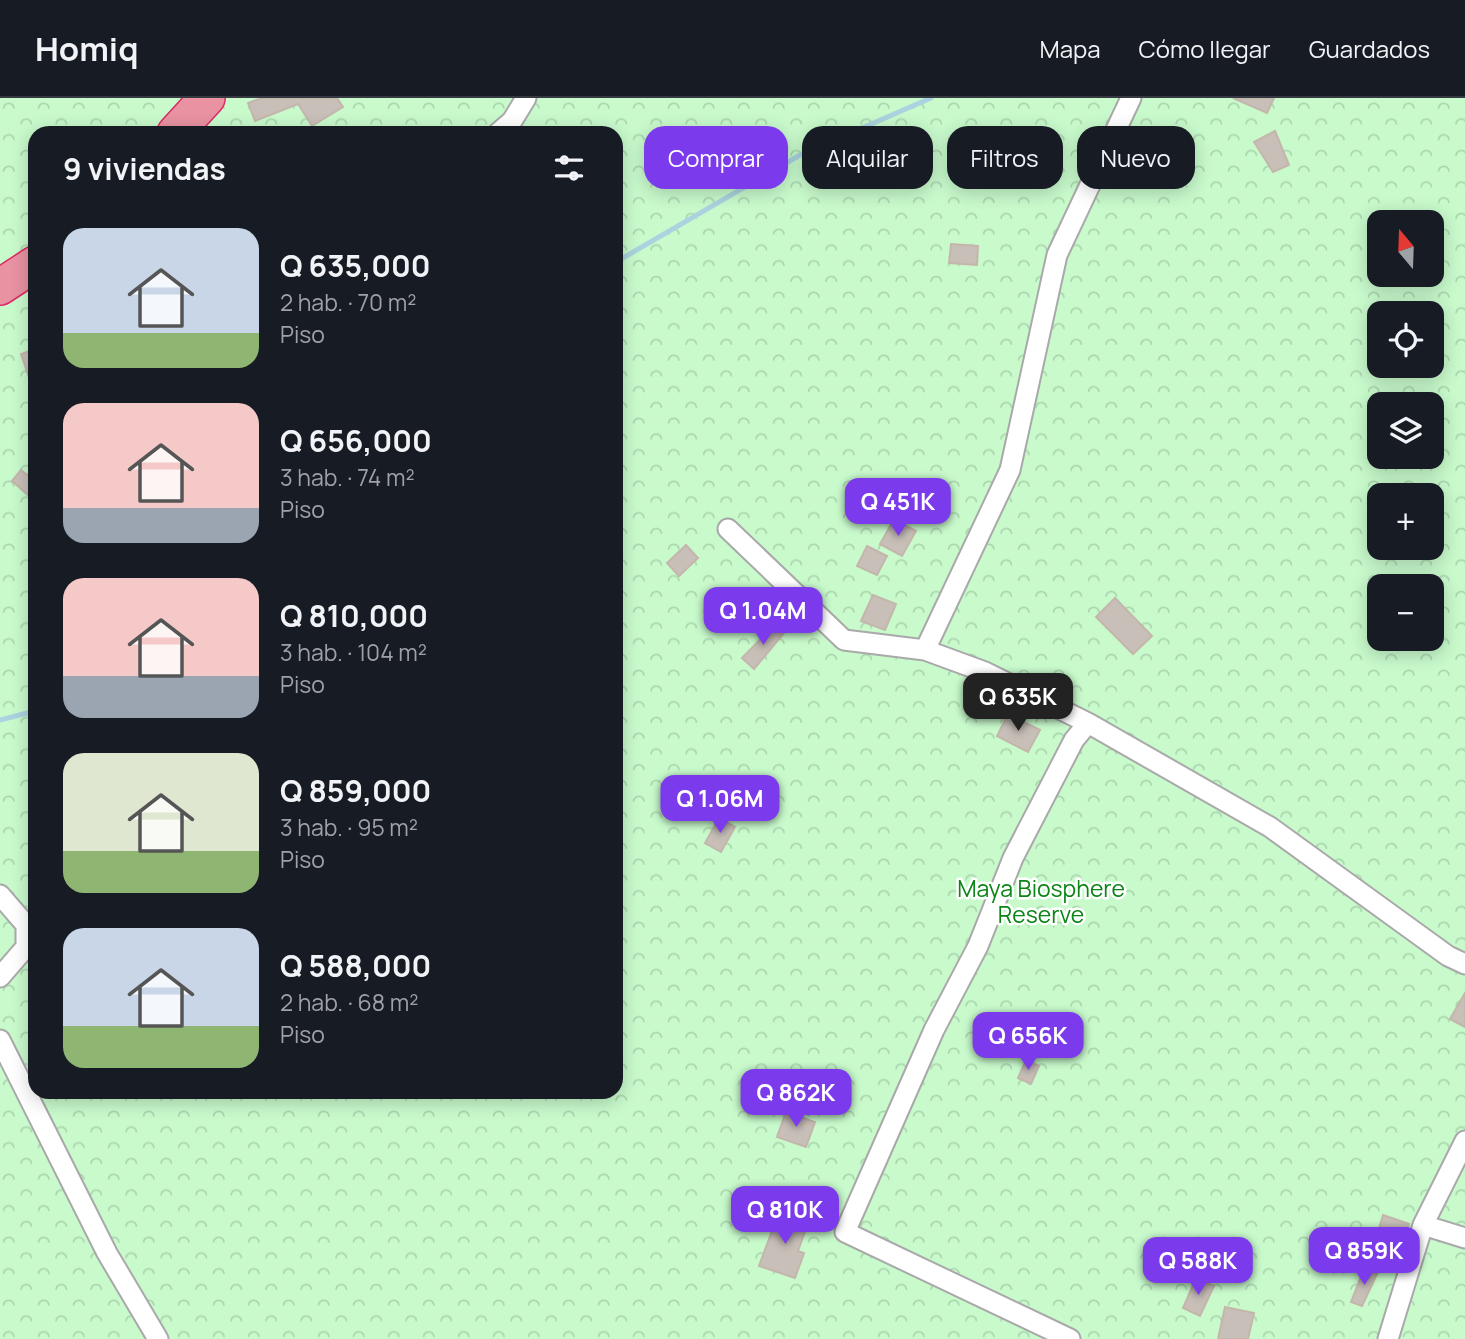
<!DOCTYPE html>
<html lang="es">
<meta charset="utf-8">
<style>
:root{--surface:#171b24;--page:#242831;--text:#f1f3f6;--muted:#9ea1a6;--line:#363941;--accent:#7c3aed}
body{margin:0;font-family:Manrope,sans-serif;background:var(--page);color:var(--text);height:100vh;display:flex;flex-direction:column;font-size:26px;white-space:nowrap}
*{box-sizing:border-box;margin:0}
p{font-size:23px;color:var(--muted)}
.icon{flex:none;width:38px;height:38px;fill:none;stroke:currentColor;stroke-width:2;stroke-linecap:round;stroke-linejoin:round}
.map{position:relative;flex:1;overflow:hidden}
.side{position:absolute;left:28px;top:28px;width:595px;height:973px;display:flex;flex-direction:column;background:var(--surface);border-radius:21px;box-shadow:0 4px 18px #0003}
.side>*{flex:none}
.hud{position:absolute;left:644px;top:28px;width:665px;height:63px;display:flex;gap:14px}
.needle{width:46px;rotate:341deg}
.buttons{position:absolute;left:1367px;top:112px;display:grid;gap:14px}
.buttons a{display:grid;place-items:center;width:77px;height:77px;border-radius:14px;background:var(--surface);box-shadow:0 4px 18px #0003;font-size:35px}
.price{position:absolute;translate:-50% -60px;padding:0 16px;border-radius:14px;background:var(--accent);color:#fff;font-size:23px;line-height:46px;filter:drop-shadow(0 2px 4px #0008)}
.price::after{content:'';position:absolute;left:50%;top:42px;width:21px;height:16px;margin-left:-10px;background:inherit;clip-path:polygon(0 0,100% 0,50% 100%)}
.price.on{background:#222;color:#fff}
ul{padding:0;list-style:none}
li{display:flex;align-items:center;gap:21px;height:175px;padding:0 35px}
li span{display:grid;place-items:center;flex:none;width:196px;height:140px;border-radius:21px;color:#555}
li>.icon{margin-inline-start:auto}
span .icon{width:84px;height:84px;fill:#fffc;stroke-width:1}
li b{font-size:30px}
h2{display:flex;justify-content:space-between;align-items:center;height:84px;padding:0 35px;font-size:30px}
.pill{padding:0 24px;border-radius:21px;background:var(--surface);box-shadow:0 4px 18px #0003;font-size:24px;line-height:63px}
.pill.on{background:var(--accent);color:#fff}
header{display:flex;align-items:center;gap:42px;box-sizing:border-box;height:98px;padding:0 35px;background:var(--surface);border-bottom:2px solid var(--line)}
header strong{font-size:33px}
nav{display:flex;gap:38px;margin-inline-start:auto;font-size:24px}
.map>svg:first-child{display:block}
</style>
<header>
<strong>Homiq</strong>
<nav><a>Mapa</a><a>Cómo llegar</a><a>Guardados</a></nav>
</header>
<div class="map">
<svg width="1465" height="1241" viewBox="0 0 1465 1241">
<defs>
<pattern id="park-crowns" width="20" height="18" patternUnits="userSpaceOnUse" patternTransform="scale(1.75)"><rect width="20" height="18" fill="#c8facc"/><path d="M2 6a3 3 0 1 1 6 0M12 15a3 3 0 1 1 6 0" fill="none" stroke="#acd6af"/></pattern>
</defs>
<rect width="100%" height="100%" fill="#f2efe9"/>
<path fill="url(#park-crowns)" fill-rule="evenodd" d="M 0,0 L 1465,0 L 1465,1241 L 0,1241 ZM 35,35 L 616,35 L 616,994 L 35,994 ZM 1379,124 L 1432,124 L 1432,177 L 1379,177 ZM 1379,215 L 1432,215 L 1432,268 L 1379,268 ZM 1379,306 L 1432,306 L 1432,359 L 1379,359 ZM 1379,397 L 1432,397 L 1432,450 L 1379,450 ZM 1379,488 L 1432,488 L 1432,541 L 1379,541 Z"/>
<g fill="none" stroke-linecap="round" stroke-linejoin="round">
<path stroke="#aad3df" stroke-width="5" d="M 616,164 L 800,57 L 931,0
M 0,622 L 35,613"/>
</g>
<path fill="#c7bfb8" stroke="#c4b6ab" stroke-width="2" d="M 262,0 L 337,0 L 343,9 L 312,28 L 298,6 L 255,23 L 248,5 Z
M 1233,0 L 1274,0 L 1267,15 Z
M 1275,33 L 1289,67 L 1273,74 L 1254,44 Z
M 905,34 L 910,49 L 888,56 L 883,41 Z
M 951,146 L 978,148 L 977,167 L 949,165 Z
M 35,251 L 35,290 L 33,291 L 21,256 Z
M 35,369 L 35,391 L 29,398 L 12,383 L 21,372 L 27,377 Z
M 894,421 L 916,433 L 902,458 L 880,446 Z
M 686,447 L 698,460 L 679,478 L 667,465 Z
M 867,448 L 887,458 L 877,477 L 857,468 Z
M 873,497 L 896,506 L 885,532 L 861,523 Z
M 1115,500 L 1152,538 L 1133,556 L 1096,519 Z
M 774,527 L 784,535 L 754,571 L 742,560 Z
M 1008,616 L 1040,632 L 1028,654 L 997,638 Z
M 719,720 L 735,729 L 721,754 L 705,745 Z
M 1465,895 L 1465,929 L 1450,921 Z
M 1026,962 L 1039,968 L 1031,986 L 1018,980 Z
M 786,1014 L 815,1024 L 806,1049 L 777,1039 Z
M 779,1114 L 808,1125 L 798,1153 L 804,1155 L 795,1180 L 759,1168 Z
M 1383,1117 L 1409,1126 L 1404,1143 L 1378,1134 Z
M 1364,1171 L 1377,1176 L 1362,1208 L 1351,1204 Z
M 1196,1180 L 1214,1188 L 1200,1218 L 1183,1210 Z
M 1225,1209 L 1254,1215 L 1248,1241 L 1218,1241 Z"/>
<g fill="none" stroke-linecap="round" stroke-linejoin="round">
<g stroke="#a9a9a9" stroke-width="23">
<path id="street" d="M 498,35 L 512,23 L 526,0
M 728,431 L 844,542 L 925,552 L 985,574 L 1088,625 L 1270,729 L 1448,858 L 1465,866
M 925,552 L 1010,372 L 1057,157 L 1131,0
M 0,797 L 26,827 L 26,849 L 0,879
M 0,942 L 107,1155 L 158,1241
M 1423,1127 L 1465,1140
M 1070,1241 L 845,1134 L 934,932 L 978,848 L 1013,760 L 1074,642 L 1088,625
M 1388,1241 L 1423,1127 L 1465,1043"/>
</g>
<g stroke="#dc2a67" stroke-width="38">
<path id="highway" d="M 175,35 L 207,0
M 0,189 L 35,166"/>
</g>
<use href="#street" stroke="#fff" stroke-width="19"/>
<use href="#highway" stroke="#e892a2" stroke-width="35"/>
</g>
<g text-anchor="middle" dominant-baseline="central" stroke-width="5" stroke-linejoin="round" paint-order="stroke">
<g font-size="23" fill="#0c8416" stroke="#fff">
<text x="1041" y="790">Maya Biosphere<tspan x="1041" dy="26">Reserve</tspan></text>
</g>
</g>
</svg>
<div class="buttons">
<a><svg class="needle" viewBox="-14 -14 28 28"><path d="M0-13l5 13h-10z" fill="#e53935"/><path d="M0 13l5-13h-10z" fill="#9ea1a6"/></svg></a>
<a><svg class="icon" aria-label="locate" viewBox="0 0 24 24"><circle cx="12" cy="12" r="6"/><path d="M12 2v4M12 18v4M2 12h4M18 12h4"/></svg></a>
<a><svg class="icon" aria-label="layers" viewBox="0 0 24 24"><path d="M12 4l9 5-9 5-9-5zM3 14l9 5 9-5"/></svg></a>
<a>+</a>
<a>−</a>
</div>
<b class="price" style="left:898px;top:440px">Q 451K</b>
<b class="price" style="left:763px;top:549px">Q 1.04M</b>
<b class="price on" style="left:1018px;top:635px">Q 635K</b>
<b class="price" style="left:720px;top:737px">Q 1.06M</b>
<b class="price" style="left:1028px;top:974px">Q 656K</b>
<b class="price" style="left:796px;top:1031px">Q 862K</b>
<b class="price" style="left:785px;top:1148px">Q 810K</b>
<b class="price" style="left:1364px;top:1189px">Q 859K</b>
<b class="price" style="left:1198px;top:1199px">Q 588K</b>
<div class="hud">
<a class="pill on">Comprar</a>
<a class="pill">Alquilar</a>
<a class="pill">Filtros</a>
<a class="pill">Nuevo</a>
</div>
<section class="side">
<h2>9 viviendas<svg class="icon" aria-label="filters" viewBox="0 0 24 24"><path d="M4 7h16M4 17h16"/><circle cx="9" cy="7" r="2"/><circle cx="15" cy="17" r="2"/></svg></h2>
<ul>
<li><span style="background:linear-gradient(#c9d6e8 75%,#8fb573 0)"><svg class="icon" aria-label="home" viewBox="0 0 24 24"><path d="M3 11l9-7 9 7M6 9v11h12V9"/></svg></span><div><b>Q 635,000</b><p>2 hab. · 70 m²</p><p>Piso</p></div></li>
<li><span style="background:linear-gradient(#f6c9c9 75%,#9aa5b1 0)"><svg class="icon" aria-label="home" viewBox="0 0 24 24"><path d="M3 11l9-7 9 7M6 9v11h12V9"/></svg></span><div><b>Q 656,000</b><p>3 hab. · 74 m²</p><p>Piso</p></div></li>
<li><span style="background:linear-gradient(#f6c9c9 70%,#9aa5b1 0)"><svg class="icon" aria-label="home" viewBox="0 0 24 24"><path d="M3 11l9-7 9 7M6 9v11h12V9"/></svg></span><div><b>Q 810,000</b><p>3 hab. · 104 m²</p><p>Piso</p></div></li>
<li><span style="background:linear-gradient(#dfe7d0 70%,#8fb573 0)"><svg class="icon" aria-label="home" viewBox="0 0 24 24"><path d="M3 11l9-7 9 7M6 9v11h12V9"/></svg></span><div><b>Q 859,000</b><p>3 hab. · 95 m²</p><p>Piso</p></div></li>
<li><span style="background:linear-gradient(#c9d6e8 70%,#8fb573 0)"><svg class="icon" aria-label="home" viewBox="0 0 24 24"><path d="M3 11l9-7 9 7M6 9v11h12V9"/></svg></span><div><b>Q 588,000</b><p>2 hab. · 68 m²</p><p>Piso</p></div></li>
</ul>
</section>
</div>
